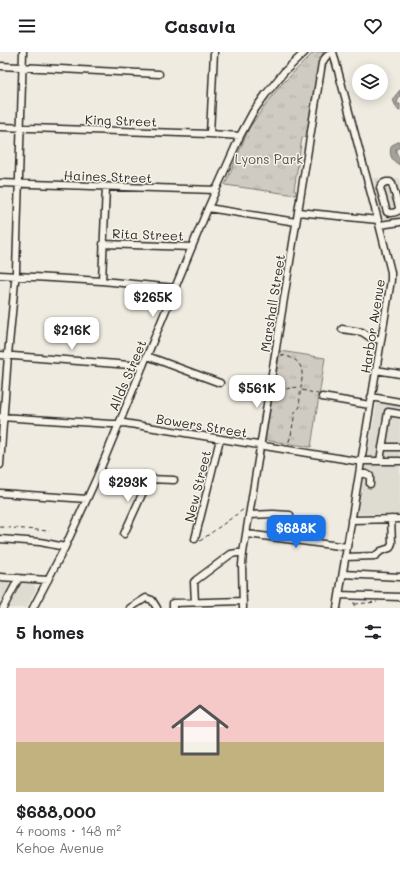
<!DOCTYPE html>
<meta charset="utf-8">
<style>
:root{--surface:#fff;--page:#f6f6f6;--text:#202124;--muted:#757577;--accent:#1a73e8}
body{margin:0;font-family:Mali,sans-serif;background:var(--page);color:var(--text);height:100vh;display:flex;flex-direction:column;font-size:15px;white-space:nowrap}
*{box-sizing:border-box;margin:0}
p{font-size:13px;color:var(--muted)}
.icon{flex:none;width:22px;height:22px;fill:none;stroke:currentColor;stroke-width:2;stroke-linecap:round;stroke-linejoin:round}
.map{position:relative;height:556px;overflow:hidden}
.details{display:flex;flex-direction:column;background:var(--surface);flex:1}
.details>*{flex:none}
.tools{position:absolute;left:352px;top:12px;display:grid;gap:8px}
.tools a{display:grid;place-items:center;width:36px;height:36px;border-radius:50%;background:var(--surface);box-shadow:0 2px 10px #0003;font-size:20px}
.price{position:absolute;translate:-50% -34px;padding:0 9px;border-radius:8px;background:#fff;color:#222;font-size:13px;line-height:26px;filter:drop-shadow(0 1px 2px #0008)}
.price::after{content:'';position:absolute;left:50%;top:24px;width:12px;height:9px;margin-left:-6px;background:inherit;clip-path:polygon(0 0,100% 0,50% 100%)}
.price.selected{background:var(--accent);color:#fff}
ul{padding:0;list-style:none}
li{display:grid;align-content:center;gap:8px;height:212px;padding:0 16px}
li span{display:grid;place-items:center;height:124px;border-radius:0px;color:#555}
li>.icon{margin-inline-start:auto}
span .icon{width:72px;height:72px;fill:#fffc;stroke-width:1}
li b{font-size:17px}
h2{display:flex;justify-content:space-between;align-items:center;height:48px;padding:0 16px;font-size:17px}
header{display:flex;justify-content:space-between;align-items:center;height:52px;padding:0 16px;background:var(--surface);font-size:18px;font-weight:700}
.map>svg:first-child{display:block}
</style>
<header><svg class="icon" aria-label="menu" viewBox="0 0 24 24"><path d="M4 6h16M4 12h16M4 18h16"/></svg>Casavia<svg class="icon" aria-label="heart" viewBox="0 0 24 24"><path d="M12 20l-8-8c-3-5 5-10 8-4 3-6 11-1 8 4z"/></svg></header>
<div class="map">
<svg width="400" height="556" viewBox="0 0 400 556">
<defs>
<pattern id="park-tufts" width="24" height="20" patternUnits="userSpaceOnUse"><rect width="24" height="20" fill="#cfcbc2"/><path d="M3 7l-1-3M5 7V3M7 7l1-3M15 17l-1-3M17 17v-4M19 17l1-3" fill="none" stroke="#b2aea7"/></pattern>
</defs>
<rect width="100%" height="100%" fill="#efebe0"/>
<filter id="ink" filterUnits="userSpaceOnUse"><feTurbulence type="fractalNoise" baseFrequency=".025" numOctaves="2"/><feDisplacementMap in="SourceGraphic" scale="8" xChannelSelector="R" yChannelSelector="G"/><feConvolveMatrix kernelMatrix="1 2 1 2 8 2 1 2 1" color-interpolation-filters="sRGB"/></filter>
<g filter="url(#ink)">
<path fill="#dedbd1" d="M 373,126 L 400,126 L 400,167 L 386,167 L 383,165 Z
M 377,351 L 400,354 L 400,462 L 357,462 Z
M 0,529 L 33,532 L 35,534 L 36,537 L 26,556 L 0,556 Z"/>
<path fill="url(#park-tufts)" stroke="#7d7b76" d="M 314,0 L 324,0 L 319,9 L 306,85 L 302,86 L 294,138 L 296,139 L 296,143 L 225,133 L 249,76 L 279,35 Z
M 280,299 L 325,306 L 311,395 L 265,388 Z"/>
<path fill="#a4a29a" stroke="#74726e" d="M 400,38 L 400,44 L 399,45 L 397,51 L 397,52 L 400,52 L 400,58 L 397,57 L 393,48 L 395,44 Z
M 400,89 L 400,96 L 398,96 L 396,97 L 396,100 L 400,107 L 400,113 C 391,109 388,101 392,93 Z"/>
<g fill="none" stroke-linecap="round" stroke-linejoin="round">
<g stroke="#2b2b2b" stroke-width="9">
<path id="minor" d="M 333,0 L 378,168 L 391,220 L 391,228 L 337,556
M 0,14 L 159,22
M 0,75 L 210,82 L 240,84
M 210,82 L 214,0
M 386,130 L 390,130 L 392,132 L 399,155 L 398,159 C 394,161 391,162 387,160 L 380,136 C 381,132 383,131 386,130 Z
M 0,131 L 216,138
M 208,156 L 296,170
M 298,160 L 378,168
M 380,173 L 400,170
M 103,192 L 192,195
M 0,223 L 102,229 L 175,236
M 102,229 L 106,135
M 342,277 L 362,280 L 371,286 L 381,288
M 0,303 L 143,314
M 147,304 L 220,331
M 376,318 L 400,322
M 322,345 L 370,353
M 371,345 L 400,350
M 1,365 L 111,372 L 124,371 L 356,409 L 400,409
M 382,395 L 400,395
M 380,409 L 388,360 L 400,362
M 0,413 L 8,303 L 16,219 L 23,0
M 359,422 L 366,422 L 370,424 L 370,432
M 97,425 L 174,428
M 0,441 L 87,447
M 249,463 L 273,462 L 290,463
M 351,468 L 400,467
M 124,482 L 149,427
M 247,482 L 347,495
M 0,487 L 40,490 L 65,495
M 195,487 L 220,387
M 345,505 L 375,504 L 381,499 L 390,496 L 392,491 L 391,467
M 343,522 L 400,525
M 0,525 L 48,528
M 339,543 L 400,545
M 195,550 L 194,530 L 196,528 L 231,502 L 237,501 L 243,501
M 3,556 L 19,526
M 33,556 L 65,495 L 97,425 L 208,156 L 240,84 L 253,60 L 266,42 L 284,20 L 305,0
M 130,556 L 146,546 L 152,548 L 157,556
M 173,556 L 173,551 L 243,549
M 243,556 L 242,513 L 243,501 L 322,11 L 325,6 L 331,0"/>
</g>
<path stroke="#2b2b2b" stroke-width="1" stroke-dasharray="4 3" stroke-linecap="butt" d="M 281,303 C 315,309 297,332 300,355 L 295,360 L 291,383 L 288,392
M 302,338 L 318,342
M 273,341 C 280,341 284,337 290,336 C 294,335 297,336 301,334
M 0,475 L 49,479
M 200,489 L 244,457
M 354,550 L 355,556
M 355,552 L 377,550"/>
<use href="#minor" stroke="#f7f3e8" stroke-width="6"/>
</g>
</g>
<g text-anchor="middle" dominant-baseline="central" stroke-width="3" stroke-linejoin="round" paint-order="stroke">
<g font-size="13" fill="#2b2b2b" stroke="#f7f3e8">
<text transform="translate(121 68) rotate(2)">King Street</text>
<text transform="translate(108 124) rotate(2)">Haines Street</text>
<text transform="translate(148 182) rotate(2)">Rita Street</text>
<text transform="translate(272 251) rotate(-81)">Marshall Street</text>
<text transform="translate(372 274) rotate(-81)">Harbor Avenue</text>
<text transform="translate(127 323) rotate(-67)">Allds Street</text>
<text transform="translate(202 373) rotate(9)">Bowers Street</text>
<text transform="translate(197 434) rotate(-76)">New Street</text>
</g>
<g font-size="13" fill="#545351" stroke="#f7f3e8">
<text x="269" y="106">Lyons Park</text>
</g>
</g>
</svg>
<div class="tools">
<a><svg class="icon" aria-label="layers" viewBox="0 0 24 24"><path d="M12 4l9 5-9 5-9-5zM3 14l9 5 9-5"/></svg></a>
</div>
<b class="price" style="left:153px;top:266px">$265K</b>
<b class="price" style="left:72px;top:299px">$216K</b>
<b class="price" style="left:257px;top:357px">$561K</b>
<b class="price" style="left:128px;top:451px">$293K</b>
<b class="price selected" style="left:296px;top:497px">$688K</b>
</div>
<section class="details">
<h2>5 homes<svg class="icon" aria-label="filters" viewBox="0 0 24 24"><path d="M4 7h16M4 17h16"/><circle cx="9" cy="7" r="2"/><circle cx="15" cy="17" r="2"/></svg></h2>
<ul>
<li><span style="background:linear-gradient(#f6c9c9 60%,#c2b280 0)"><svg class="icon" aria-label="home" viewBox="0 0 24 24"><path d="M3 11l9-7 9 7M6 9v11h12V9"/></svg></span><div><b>$688,000</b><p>4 rooms · 148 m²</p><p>Kehoe Avenue</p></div></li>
</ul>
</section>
